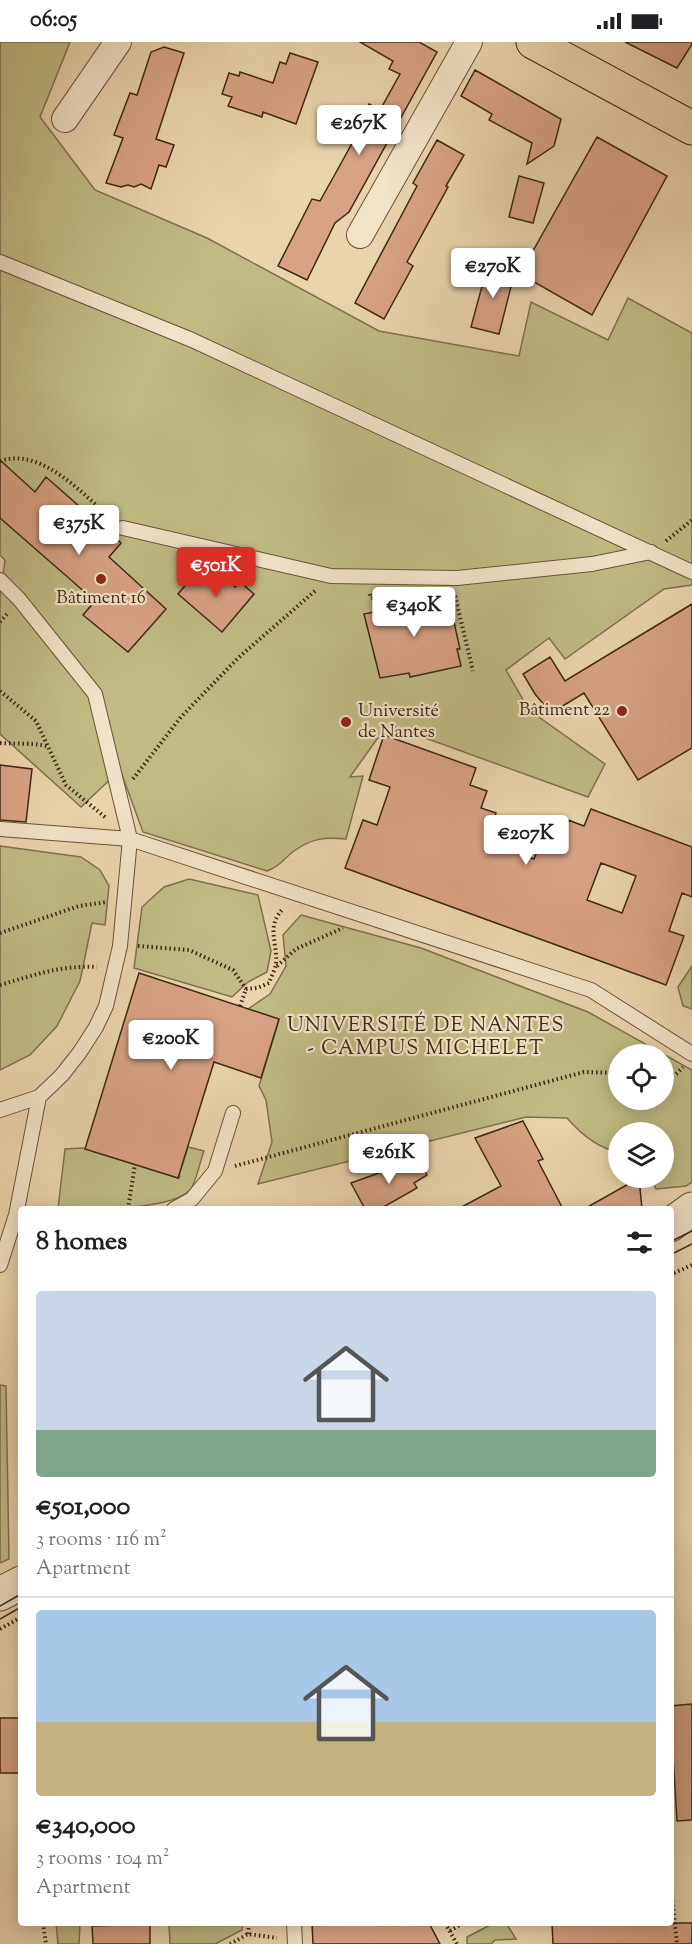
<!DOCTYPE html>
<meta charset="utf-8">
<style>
:root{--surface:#fff;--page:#f6f6f6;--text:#202124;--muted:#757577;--line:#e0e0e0;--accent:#d93025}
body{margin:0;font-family:"Sorts Mill Goudy",serif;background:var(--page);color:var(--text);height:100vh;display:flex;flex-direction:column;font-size:22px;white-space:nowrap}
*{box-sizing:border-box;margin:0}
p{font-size:20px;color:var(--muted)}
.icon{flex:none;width:33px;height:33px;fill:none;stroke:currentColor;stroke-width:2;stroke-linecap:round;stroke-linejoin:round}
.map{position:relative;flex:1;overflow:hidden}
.details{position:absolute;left:18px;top:1164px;width:656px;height:720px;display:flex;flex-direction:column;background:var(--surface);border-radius:6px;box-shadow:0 3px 15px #0003}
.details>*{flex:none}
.buttons{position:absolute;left:608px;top:1002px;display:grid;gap:12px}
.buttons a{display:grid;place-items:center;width:66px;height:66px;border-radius:50%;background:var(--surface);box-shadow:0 3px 15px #0003;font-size:30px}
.price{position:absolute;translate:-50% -51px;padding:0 14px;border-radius:6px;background:#fff;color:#222;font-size:20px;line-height:39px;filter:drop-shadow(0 2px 3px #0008)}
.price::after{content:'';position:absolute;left:50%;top:36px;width:18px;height:14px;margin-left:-9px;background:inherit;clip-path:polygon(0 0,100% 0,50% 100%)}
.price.active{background:var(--accent);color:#fff}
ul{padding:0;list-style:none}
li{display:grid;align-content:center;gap:12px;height:318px;padding:0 18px}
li+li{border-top:2px solid var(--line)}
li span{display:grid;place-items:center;height:186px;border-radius:6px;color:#555}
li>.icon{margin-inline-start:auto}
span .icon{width:108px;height:108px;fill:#fffc;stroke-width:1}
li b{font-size:26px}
h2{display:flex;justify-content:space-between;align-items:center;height:72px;padding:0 18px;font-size:26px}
.status{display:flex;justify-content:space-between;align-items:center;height:42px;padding:0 30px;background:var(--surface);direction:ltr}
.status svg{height:16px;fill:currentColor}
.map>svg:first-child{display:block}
</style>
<div class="status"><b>06:05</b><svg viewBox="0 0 49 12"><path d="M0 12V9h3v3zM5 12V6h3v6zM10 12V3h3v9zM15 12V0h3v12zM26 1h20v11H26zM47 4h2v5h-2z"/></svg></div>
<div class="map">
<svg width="692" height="1902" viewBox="0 0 692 1902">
<rect width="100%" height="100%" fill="#e9d4ab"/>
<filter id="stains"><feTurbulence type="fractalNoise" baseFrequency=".00333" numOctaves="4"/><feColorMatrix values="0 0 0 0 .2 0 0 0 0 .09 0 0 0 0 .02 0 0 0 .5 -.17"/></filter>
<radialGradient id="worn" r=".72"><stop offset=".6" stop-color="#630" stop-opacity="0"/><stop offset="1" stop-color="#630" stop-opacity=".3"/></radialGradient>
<path fill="#bfbb83" stroke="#7f704c" stroke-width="1.5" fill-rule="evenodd" d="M 0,0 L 70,0 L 40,75 L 95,148 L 207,196 L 379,289 L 519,314 L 531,260 L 608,298 L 628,256 L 692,291 L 692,543 L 664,547 L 565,617 L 549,596 L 506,628 L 529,668 L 605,722 L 588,755 L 395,685 L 377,697 L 350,735 L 363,734 L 346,797 C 325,795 312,796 294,809 C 283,817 281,824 267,829 L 143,790 L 121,730 L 118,730 L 81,765 L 0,692 L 0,555 L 5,518 L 0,513 Z
M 0,804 L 81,815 L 100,828 L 109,844 L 105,883 L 92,881 L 80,939 L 57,984 L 30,1013 L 0,1028 Z
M 189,837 L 258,853 L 271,909 L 267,930 L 248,940 L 232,955 L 134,926 L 142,865 L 164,845 Z
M 301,873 L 421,906 L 588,970 L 692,1028 L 692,1140 L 686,1144 L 656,1147 L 651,1136 L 663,1136 L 663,1090 L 618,1090 L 618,1110 C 598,1106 580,1091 567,1076 L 526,1075 L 258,1142 L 272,1100 L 266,1058 L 259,1044 L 279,978 L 248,967 L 270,952 L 286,924 L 283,893 ZM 618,1012 L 663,1012 L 663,1058 L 618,1058 Z
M 692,924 L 692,967 L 683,964 L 678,945 Z
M 188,1105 L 204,1109 C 200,1119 196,1141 190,1148 C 171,1169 85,1167 58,1167 L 65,1107 L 83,1106 L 179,1136 L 180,1134 L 179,1133 Z
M 0,1343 L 6,1344 L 9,1517 L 0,1521 Z
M 56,1881 L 80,1881 L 79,1902 L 58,1902 Z
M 169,1881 L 243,1881 L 242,1888 L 215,1902 L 170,1902 Z
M 494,1881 L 506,1881 L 516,1897 L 495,1898 L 491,1902 L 467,1902 L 467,1895 Z"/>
<path fill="#d8a284" stroke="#3f2616" stroke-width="1.5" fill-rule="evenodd" d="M 360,0 L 419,0 L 437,10 L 349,170 L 335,181 L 307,238 L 278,224 L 312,157 L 320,159 L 339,125 L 356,94 L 353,91 L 369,62 L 380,68 L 400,32 L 389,27 L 393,19 Z
M 625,0 L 692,0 L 692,2 L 677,26 Z
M 164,5 L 184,11 L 156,97 L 174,103 L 166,125 L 159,123 L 151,147 L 141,142 L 134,145 L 128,143 L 121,145 L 106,141 L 123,96 L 114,93 L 130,51 L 137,53 L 151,10 Z
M 290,11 L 318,20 L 296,82 L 263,70 L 262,75 L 228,64 L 232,55 L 222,52 L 229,31 L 239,34 L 240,30 L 273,41 L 280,20 L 286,22 Z
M 475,28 L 561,77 L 554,104 L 527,122 L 532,101 L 489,78 L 492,72 L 461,54 Z
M 597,95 L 667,134 L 592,273 L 520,232 Z
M 437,98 L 464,113 L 446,144 L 448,145 L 407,220 L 413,224 L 384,277 L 355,261 L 417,144 L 413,141 Z
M 519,134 L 544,141 L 533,181 L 509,175 Z
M 488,222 L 515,229 L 499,292 L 471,285 Z
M 0,418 L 35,450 L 46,435 L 121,501 L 109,515 L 166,567 L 128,610 L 83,573 L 95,559 L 0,476 Z
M 201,525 L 216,538 L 221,532 L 235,545 L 240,540 L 254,552 L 222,590 L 178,552 Z
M 439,553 L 444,569 L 451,567 L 460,607 L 457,607 L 461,624 L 410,635 L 409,631 L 380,636 L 364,572 L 394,566 L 393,563 Z
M 692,562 L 692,706 L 638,738 L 584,651 L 551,671 L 535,652 L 523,632 L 550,615 L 565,639 Z
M 384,693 L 476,726 L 470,743 L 487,749 L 481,766 L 496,771 L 486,800 L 534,817 L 545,788 L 562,794 L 568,778 L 584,784 L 591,767 L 692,805 L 692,855 L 682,851 L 669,889 L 684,894 L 666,943 L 345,826 L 363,778 L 377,783 L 390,745 L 369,738 ZM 601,821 L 636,834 L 622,871 L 587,858 Z
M 0,723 L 32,727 L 26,780 L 0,778 Z
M 139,931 L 279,977 L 261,1036 L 214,1020 L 178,1136 L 85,1107 Z
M 523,1079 L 543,1117 L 538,1119 L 563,1167 L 458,1167 L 501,1144 L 475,1096 Z
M 418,1117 L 427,1133 L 414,1141 L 417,1146 L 380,1167 L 365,1167 L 351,1141 Z
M 639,1136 L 642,1167 L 584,1167 Z
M 692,1662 L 692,1778 L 677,1779 L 670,1664 Z
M 0,1676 L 21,1676 L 21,1731 L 0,1731 Z
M 312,1881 L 429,1881 L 440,1902 L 313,1902 Z
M 552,1881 L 692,1881 L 692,1902 L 553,1902 Z
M 150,1882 L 150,1902 L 93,1902 L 92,1884 Z"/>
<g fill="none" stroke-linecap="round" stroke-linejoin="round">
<g stroke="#6a523b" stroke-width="16">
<path id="service" d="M 0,220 L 192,298 L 692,530
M 123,486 L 331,534 L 457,536 L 592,522 L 651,510
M 0,538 L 19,557 L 95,652 L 130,797 L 0,787
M 0,1068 L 39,1055
M 174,1167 L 192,1157 L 215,1129 L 233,1071
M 0,1223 L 16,1173 L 39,1055 L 62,1033 L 80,1010 L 96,985 L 106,964 L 120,904 L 130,797 L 591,948 L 692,1012
M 294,1881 L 295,1902"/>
</g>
<g stroke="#6a523b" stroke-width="28">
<path id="minor" d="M 65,77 L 118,0
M 360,193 L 469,0"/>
</g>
<g stroke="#6a523b" stroke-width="35">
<path id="tertiary" d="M 670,1183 L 692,1167
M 0,1552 L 21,1541"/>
</g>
<g stroke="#3f2616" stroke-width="35">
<path id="primary" d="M 533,0 L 692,86"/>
</g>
<path stroke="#3f2616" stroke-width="4" stroke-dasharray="1.5 3" stroke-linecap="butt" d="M 0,419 C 42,405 82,452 111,476
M 666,499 L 692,478
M 370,552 L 371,556 L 384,556
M 455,554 L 473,629
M 0,580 L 7,572
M 0,649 L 36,679 L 66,743 L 105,775
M 0,701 L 34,702 L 47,704
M 133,737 L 181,675 L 238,616 L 315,549
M 0,891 L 79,864 L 107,860
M 138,904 L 189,908 L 233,928 L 246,947
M 277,924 L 296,907 L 343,886
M 0,943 C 35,933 60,923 97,925
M 240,964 L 246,947 L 257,946 L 269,941 C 271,935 275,928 276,922 C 278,901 265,884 284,866
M 663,1032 L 675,1033 L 683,1025
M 235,1124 L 584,1030 L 618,1031
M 128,1167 L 135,1122
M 670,1233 L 692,1223
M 0,1587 L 18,1577
M 670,1836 L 677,1902
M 43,1881 L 46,1902
M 445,1881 L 457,1902
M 450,1889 L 463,1881
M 248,1892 L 249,1881
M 230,1902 L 248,1892 L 277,1896"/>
<use href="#service" stroke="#f1e3c8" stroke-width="14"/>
<use href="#minor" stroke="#f1e3c8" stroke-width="26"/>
<use href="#tertiary" stroke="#f1e3c8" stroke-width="33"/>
<use href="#primary" stroke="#e9d4ab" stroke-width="33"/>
<path stroke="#3f2616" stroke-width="1.5" d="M 670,1200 L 692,1189
M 670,1213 L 692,1202
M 0,1564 L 21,1552
M 0,1577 L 21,1565"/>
</g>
<g fill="#8f2418" stroke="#f1e3c8" stroke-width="2">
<circle cx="101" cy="537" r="6"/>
<circle cx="622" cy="669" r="6"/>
<circle cx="346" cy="680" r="6"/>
</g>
<g text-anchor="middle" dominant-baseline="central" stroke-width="4.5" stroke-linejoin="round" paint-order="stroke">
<g font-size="18" fill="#3f2616" stroke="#f1e3c8">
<text x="101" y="557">Bâtiment 16</text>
<text x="610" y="669" text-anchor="end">Bâtiment 22</text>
<text x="358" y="670" text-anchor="start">Université<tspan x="358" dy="21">de Nantes</tspan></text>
</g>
<g font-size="20" letter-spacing="1.5" fill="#3f2616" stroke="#f1e3c8">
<text x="426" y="984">UNIVERSITÉ DE NANTES<tspan x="426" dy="23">- CAMPUS MICHELET</tspan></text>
</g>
</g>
<rect width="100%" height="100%" filter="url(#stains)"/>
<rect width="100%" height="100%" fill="url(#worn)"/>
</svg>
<div class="buttons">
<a><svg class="icon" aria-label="locate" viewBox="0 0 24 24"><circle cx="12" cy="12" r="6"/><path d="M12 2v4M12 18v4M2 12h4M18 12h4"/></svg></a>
<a><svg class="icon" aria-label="layers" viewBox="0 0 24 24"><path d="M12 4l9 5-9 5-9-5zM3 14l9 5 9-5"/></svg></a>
</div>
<b class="price" style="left:359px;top:114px">€267K</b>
<b class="price" style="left:493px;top:257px">€270K</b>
<b class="price" style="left:79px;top:514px">€375K</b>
<b class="price active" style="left:216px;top:556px">€501K</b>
<b class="price" style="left:414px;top:596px">€340K</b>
<b class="price" style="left:526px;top:824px">€207K</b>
<b class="price" style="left:171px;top:1029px">€200K</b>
<b class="price" style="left:389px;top:1143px">€261K</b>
<section class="details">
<h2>8 homes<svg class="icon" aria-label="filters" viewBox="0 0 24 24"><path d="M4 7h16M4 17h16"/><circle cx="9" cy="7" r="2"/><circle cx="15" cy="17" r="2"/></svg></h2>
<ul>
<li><span style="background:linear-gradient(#c9d6e8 75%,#7fa58c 0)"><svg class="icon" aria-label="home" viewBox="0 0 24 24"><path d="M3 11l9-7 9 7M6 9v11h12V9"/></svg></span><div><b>€501,000</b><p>3 rooms · 116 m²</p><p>Apartment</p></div></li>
<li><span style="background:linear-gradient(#a9c7e8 60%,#c2b280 0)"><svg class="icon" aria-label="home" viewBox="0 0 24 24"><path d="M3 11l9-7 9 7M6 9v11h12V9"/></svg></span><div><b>€340,000</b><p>3 rooms · 104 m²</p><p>Apartment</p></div></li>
</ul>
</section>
</div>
